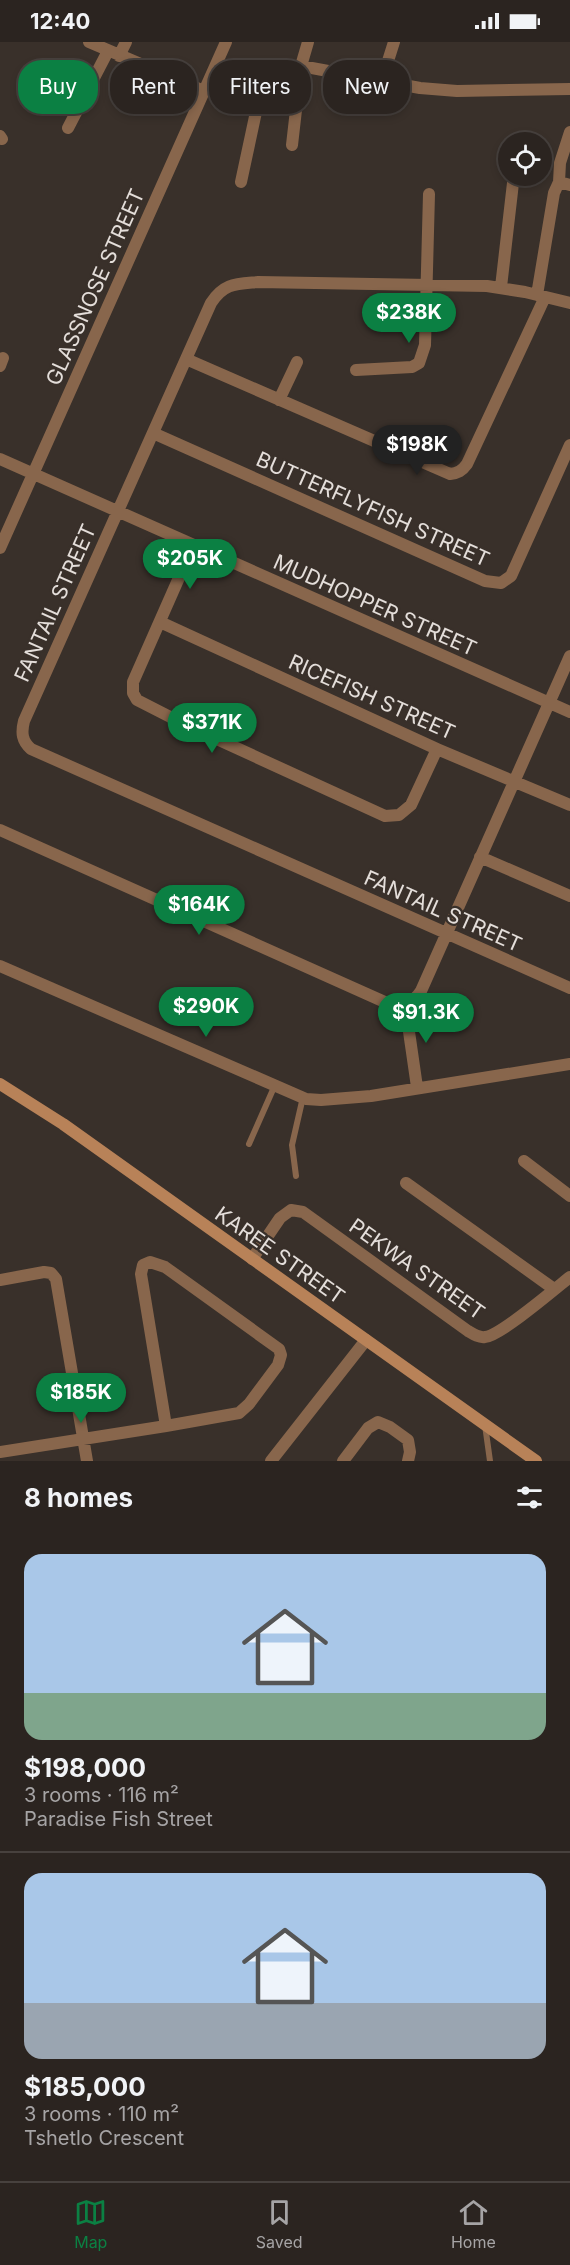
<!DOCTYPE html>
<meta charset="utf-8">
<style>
:root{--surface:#2b2420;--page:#332c29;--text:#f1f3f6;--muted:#a6a4a5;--line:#47413e;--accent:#0b8043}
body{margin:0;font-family:Inter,sans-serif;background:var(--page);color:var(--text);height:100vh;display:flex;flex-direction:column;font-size:22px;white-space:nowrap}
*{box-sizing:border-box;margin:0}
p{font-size:20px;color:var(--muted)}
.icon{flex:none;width:33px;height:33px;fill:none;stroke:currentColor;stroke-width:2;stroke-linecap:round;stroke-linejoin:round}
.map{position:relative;height:1419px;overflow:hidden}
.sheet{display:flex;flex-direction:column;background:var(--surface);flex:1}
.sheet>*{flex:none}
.hud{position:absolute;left:18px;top:18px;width:534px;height:54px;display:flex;gap:12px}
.controls{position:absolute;left:498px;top:90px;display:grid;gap:12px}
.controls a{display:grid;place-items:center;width:54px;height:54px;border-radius:50%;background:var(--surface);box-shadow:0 3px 9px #0003,0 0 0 2px var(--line);font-size:30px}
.price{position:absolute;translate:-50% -51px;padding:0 14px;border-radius:21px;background:var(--accent);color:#fff;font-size:20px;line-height:39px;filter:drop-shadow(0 2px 3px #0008)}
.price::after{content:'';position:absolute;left:50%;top:36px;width:18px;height:14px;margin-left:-9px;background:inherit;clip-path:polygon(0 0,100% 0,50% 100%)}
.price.active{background:#222;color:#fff}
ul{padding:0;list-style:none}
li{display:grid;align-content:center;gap:12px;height:318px;padding:0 24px}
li+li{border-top:2px solid var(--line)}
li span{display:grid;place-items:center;height:186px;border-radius:18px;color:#555}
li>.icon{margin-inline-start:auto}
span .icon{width:108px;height:108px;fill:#fffc;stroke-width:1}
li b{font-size:26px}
h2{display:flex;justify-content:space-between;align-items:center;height:72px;padding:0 24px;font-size:26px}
.tag{padding:0 21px;border-radius:24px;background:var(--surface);box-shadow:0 3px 9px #0003,0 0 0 2px var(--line);font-size:21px;line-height:54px}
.tag.active{background:var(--accent);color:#fff}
.status{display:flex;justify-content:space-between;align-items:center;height:42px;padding:0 30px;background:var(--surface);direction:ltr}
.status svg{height:16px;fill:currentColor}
.tab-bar{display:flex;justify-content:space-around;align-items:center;height:84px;border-top:2px solid var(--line);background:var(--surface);font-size:16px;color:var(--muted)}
.tab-bar a{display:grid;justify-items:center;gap:3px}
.tab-bar .active{color:var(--accent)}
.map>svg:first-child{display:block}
</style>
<div class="status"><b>12:40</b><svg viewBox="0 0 49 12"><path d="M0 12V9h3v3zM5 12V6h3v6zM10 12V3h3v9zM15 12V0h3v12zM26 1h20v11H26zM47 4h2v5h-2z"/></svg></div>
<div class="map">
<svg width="570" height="1419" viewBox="0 0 570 1419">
<rect width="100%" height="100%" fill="#39302a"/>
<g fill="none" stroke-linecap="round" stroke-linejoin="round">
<path stroke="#88664c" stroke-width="6" d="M 249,1102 L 275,1043
M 296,1134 L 292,1103 L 303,1055
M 485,1383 L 490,1419"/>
<path stroke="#88664c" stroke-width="12" d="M 89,0 L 204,49
M 119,14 L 126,0
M 214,27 L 255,29 L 301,24 L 420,46 L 457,49 L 570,47
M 382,38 L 394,0
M 68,86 L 108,9
M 0,94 L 2,97
M 292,103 L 301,24 L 308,0
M 241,140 L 265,28
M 559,140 L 560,121 L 570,90
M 501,245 L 513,141
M 537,253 L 554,151 L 559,140 L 570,143
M 570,261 L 525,250 L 487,244 L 258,240 C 236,242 224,241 211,261 L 24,679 C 21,691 22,699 31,707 L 570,946
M 186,317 L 450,432 C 458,431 462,429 467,422 L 545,255
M 0,324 L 3,316
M 356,328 L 412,325 L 419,321 L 425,303 L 429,152
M 279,358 L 297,320
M 153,391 L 485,539 L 501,541 L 511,534 L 570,403
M 0,417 L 570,670
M 193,504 L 133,640 L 133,651 L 137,658 L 184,682 L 385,774 L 399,773 L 411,763 L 437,707
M 0,506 L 226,0
M 160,580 L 437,707 L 570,763
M 0,788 L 387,961 C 402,964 413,962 421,949 L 570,614
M 480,815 L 570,854
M 0,924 L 306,1057 L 321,1058 L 371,1054 L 570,1022
M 405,962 L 417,1045
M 524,1119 L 570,1154
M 406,1141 L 554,1247
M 252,1217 L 280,1176 L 291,1168 L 303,1170 L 468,1289 C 473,1292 479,1296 485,1295 C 500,1294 555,1247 570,1235
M 0,1238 L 44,1230 L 51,1231 L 56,1237 L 87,1419
M 0,1410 L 166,1384 L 239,1371 L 249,1362 L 278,1323 L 281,1313 L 279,1307 L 165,1225 L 150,1220 L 143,1223 L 141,1232 L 166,1384
M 271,1419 L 366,1298
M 343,1419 L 368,1386 L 378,1380 L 390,1385 L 408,1398 L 410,1410 L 408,1419"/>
<path stroke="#b88258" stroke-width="12" d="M 0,1042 L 63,1082 L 536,1419"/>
</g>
<g text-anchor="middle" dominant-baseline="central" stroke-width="4.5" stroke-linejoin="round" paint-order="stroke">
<g font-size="21" fill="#e4deda" stroke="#39302a">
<text transform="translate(95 245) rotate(-66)">GLASSNOSE STREET</text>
<text transform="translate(373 467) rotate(24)">BUTTERFLYFISH STREET</text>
<text transform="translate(55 561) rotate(-66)">FANTAIL STREET</text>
<text transform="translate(375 563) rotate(24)">MUDHOPPER STREET</text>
<text transform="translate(372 655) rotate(24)">RICEFISH STREET</text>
<text transform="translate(443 869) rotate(24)">FANTAIL STREET</text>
<text transform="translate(280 1213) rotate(35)">KAREE STREET</text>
<text transform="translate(417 1227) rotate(35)">PEKWA STREET</text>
</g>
</g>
</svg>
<div class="controls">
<a><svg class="icon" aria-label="locate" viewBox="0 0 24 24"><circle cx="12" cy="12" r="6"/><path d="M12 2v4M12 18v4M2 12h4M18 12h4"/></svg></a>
</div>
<b class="price" style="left:409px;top:302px">$238K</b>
<b class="price active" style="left:417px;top:434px">$198K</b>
<b class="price" style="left:190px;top:548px">$205K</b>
<b class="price" style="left:212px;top:712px">$371K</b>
<b class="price" style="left:199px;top:894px">$164K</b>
<b class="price" style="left:206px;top:996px">$290K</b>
<b class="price" style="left:426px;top:1002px">$91.3K</b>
<b class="price" style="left:81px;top:1382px">$185K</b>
<div class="hud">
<a class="tag active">Buy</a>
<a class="tag">Rent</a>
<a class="tag">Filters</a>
<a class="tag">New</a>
</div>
</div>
<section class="sheet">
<h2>8 homes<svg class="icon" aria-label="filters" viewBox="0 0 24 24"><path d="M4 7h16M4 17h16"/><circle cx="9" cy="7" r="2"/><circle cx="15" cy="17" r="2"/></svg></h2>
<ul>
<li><span style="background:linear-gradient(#a9c7e8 75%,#7fa58c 0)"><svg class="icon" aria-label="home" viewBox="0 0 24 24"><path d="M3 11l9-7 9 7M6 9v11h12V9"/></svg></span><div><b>$198,000</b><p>3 rooms · 116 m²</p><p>Paradise Fish Street</p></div></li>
<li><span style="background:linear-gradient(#a9c7e8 70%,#9aa5b1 0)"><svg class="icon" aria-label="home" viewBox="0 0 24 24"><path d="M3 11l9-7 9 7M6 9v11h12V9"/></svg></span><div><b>$185,000</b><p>3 rooms · 110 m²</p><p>Tshetlo Crescent</p></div></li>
</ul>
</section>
<nav class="tab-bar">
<a class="active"><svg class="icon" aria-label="map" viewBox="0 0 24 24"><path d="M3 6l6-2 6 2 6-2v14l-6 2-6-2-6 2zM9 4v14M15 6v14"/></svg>Map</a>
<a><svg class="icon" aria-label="saved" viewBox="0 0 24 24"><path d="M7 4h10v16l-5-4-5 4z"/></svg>Saved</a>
<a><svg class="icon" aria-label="home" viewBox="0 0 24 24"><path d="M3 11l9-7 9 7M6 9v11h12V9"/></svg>Home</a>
</nav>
